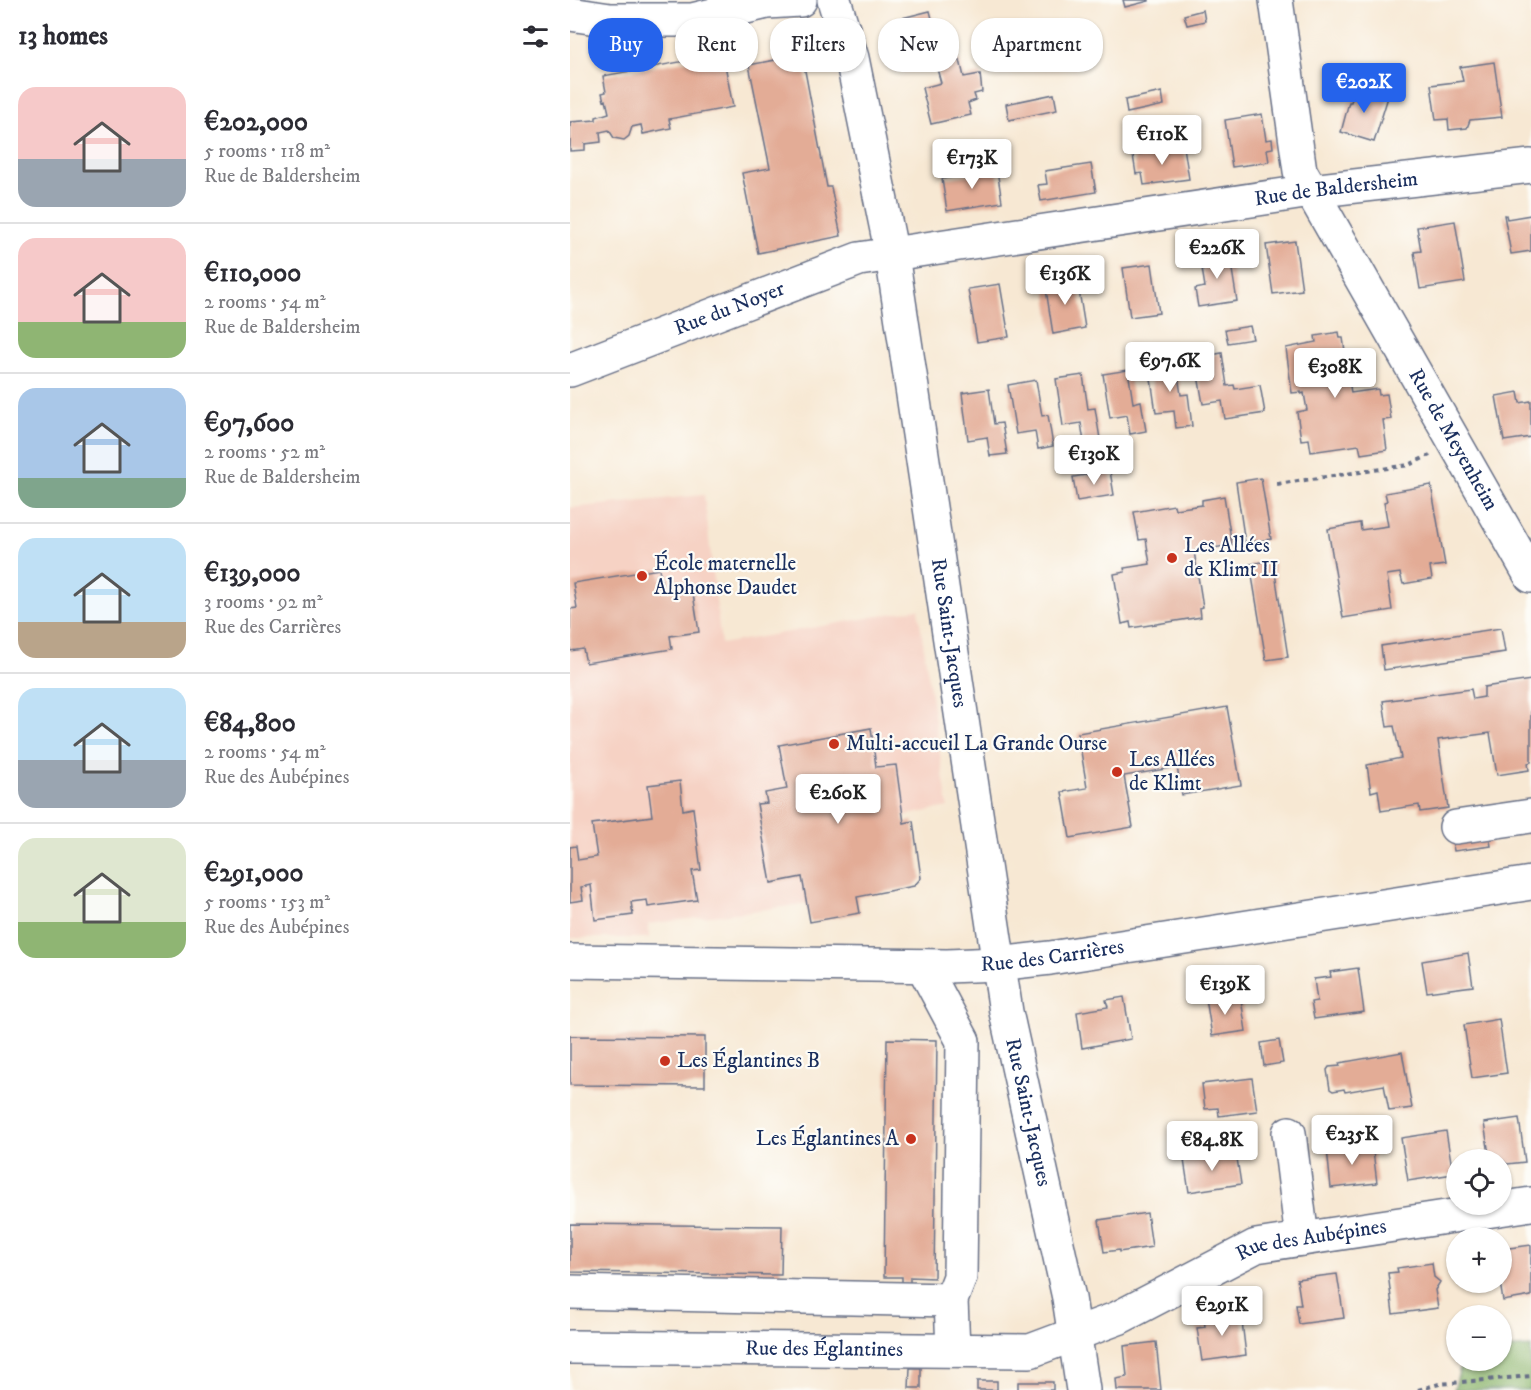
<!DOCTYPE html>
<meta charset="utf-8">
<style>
:root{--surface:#fff;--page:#f2f2f3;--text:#2b2b33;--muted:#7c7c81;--line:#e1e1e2;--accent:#2563eb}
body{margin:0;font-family:"IM FELL DW Pica",serif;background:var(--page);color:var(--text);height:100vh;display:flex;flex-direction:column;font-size:22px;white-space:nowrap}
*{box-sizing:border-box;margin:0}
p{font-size:20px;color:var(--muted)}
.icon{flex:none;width:33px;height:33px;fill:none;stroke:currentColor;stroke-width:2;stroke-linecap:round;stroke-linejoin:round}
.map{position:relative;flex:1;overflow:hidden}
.panel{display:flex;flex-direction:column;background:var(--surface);width:570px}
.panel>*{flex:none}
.hud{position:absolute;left:18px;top:18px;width:570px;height:54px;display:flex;gap:12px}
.controls{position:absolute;left:876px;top:1149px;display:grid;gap:12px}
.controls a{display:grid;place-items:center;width:66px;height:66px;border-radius:50%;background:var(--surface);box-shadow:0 2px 4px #0004;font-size:30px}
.price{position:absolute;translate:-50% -51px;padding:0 14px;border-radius:6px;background:#fff;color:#222;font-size:20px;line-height:39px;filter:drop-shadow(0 2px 3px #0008)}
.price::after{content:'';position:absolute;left:50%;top:36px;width:18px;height:14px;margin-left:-9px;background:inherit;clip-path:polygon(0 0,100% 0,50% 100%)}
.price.current{background:var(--accent);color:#fff}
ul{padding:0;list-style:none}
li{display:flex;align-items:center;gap:18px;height:150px;padding:0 18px}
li+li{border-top:2px solid var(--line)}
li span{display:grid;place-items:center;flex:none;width:168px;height:120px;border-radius:18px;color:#555}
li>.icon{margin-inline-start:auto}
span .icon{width:72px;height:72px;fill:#fffc;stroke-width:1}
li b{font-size:26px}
h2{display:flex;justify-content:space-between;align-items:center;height:72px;padding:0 18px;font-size:26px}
.tag{padding:0 21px;border-radius:24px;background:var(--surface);box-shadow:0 2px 4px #0004;font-size:21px;line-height:54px}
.tag.current{background:var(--accent);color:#fff}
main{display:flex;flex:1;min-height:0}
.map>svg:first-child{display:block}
</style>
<main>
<section class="panel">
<h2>13 homes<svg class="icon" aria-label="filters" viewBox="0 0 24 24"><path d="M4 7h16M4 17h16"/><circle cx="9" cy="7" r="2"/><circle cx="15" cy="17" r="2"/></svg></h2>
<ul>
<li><span style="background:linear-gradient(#f6c9c9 60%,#9aa5b1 0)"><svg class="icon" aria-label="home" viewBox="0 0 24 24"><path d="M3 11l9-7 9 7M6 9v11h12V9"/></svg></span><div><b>€202,000</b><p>5 rooms · 118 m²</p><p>Rue de Baldersheim</p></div></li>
<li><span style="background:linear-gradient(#f6c9c9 70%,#8fb573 0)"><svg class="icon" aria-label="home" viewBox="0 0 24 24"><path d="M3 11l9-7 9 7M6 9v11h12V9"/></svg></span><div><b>€110,000</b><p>2 rooms · 54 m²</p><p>Rue de Baldersheim</p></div></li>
<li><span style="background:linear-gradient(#a9c7e8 75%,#7fa58c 0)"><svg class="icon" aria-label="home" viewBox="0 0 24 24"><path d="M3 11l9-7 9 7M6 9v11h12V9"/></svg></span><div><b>€97,600</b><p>2 rooms · 52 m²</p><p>Rue de Baldersheim</p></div></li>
<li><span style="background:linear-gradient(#bfe0f5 70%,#b9a48a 0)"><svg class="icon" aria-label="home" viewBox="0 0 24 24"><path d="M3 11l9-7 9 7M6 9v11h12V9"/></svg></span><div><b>€139,000</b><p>3 rooms · 92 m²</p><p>Rue des Carrières</p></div></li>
<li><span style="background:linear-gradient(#bfe0f5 60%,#9aa5b1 0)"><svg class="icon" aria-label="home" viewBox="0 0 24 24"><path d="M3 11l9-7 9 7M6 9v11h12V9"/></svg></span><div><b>€84,800</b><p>2 rooms · 54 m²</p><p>Rue des Aubépines</p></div></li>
<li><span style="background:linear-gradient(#dfe7d0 70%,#8fb573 0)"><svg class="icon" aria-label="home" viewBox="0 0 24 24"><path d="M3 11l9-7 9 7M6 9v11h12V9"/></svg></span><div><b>€291,000</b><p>5 rooms · 153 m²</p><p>Rue des Aubépines</p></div></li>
</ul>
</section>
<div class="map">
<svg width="961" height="1390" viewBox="0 0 961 1390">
<rect width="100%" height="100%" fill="#fdfcf7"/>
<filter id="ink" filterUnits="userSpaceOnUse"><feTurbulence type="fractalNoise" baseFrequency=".0167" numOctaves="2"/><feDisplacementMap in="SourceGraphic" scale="12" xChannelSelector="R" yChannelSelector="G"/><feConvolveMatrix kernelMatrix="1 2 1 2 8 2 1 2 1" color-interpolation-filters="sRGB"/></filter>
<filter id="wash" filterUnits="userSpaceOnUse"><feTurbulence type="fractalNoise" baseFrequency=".008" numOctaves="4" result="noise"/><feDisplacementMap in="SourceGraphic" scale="24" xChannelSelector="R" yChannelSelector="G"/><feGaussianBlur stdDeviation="1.35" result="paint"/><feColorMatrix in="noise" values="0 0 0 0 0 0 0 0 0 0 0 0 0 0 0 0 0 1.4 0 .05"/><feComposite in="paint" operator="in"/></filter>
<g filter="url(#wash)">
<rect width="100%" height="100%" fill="#f7e8d3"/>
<path fill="#f6d2c4" d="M 134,495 L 151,644 L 348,609 L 378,807 L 333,816 L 334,823 L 343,821 L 351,878 L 344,886 L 288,897 L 290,913 L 240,922 L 236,904 L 78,924 L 79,938 L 0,938 L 0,508 Z"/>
<path fill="#88b269" stroke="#527064" stroke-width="1.5" d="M 961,1347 L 961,1390 L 884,1390 L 892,1361 L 932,1360 L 932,1349 Z"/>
<g id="blocks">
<path fill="#e3ac96" d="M 553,0 L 579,0 L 579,1 L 555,7 Z
M 633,10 L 635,21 L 617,25 L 614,15 Z
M 360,11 L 369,45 L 360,47 L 361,53 L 346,56 L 345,51 L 332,54 L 324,20 Z
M 153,54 L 163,107 L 99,119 L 101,128 L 73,134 L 71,125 L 62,127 L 59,136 L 54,140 L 44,138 L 39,130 L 30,132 L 31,142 L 15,144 L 15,150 L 0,151 L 0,122 L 26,120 L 26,117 L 39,113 L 36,100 L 34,101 L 32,93 L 36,92 L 33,76 Z
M 232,55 L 257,187 L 261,187 L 271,236 L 188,253 L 172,173 L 200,168 L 179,65 Z
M 390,60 L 394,77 L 410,74 L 412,92 L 404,94 L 406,100 L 398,103 L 401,115 L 361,124 L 352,88 L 371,83 L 366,65 Z
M 924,62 L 932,117 L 900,120 L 897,128 L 879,130 L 878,119 L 866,120 L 861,85 L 893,81 L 890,67 Z
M 786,87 L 798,92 L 799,89 L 806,91 L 806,94 L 818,97 L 804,142 L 771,132 L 779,102 L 781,102 Z
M 592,92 L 594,105 L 557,113 L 555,100 Z
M 484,94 L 487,110 L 439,120 L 436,104 Z
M 692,114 L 696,140 L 702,139 L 703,148 L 697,149 L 699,162 L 662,167 L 655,120 Z
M 614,147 L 619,179 L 574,185 L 572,173 L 566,174 L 563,155 Z
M 521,164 L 526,192 L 471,201 L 468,185 L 477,184 L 475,171 Z
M 427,170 L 432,202 L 377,211 L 372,179 Z
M 934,215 L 936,215 L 937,219 L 961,215 L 961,251 L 941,254 Z
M 885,221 L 895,282 L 850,289 L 844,252 L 851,251 L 847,227 Z
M 725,241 L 732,290 L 703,294 L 696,245 Z
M 659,251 L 667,301 L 628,307 L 625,289 L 635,287 L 630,256 Z
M 582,264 L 589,313 L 560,317 L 553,268 Z
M 507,278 L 515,328 L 483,334 L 475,283 Z
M 430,284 L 439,337 L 407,342 L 398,289 Z
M 680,326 L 683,339 L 658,343 L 655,330 Z
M 769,332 L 770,338 L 773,338 L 781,393 L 808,389 L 809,395 L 817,394 L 821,419 L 813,420 L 817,450 L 791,454 L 789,445 L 741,452 L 739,439 L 731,440 L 727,412 L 737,410 L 734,393 L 731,394 L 731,392 L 722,393 L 716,348 L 746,342 L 745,336 Z
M 652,353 L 657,386 L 664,385 L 665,389 L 690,385 L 695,413 L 655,419 L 652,401 L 633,404 L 625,358 Z
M 606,361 L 611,395 L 618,394 L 622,426 L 606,428 L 604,411 L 586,413 L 579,365 Z
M 558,370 L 563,403 L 571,401 L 576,431 L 560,434 L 557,415 L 540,418 L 533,374 Z
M 513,375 L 518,409 L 525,408 L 530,439 L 514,442 L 511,423 L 493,426 L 486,379 Z
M 466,380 L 472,416 L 478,415 L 483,446 L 468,449 L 465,431 L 446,434 L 438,385 Z
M 419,389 L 424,424 L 432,423 L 437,454 L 420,456 L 417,437 L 398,440 L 392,393 Z
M 948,392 L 950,403 L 961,401 L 961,437 L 934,441 L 926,396 Z
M 540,471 L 544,495 L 507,501 L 503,477 Z
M 691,478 L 701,539 L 675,543 L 666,482 Z
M 861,485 L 875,565 L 860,567 L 862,579 L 833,584 L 830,573 L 817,575 L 822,610 L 773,618 L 758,529 L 790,523 L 791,530 L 818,526 L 814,502 L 817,501 L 815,493 Z
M 654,496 L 662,545 L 624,551 L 633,607 L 630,608 L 631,617 L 561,628 L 560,622 L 552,624 L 544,574 L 555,572 L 554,568 L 580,564 L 576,539 L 569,540 L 564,512 L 604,505 L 605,509 L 632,505 L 632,500 Z
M 703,560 L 718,657 L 696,660 L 680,564 Z
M 89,569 L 93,591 L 122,587 L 129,632 L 100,636 L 102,649 L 16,663 L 13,649 L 0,651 L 0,609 L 7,608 L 3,583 Z
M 931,628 L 935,652 L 814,670 L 811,646 Z
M 961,680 L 961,762 L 958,763 L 959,770 L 927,775 L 920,733 L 868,740 L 878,808 L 850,812 L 849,805 L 811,811 L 808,790 L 801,792 L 797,765 L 831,758 L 824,726 L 817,727 L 813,701 L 901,689 L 903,699 L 914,697 L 914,687 Z
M 657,707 L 671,785 L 612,795 L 607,767 L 554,776 L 563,827 L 500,838 L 492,792 L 517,788 L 508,733 Z
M 301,728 L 306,767 L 326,765 L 334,823 L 343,821 L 351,878 L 344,886 L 287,897 L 290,913 L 240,922 L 232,877 L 201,883 L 187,804 L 197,803 L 195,793 L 217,789 L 209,745 Z
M 110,781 L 113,810 L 123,808 L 131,870 L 122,871 L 127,900 L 78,907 L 77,900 L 61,902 L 63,915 L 25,920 L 21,885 L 11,887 L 13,900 L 0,902 L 0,847 L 6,846 L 8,860 L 27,857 L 22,824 L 82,816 L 78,785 Z
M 919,835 L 921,846 L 884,851 L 882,840 Z
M 898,953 L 903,986 L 857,992 L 852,961 Z
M 788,968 L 794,1012 L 744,1019 L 741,1002 L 747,1001 L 744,979 L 761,977 L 760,972 Z
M 652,995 L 653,1002 L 671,999 L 676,1031 L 642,1036 L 636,998 Z
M 554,997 L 561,1039 L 512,1048 L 507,1012 L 538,1007 L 536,1000 Z
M 929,1019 L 937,1073 L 902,1078 L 894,1025 Z
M 0,1036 L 135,1037 L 135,1086 L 0,1085 Z
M 317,1039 L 367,1040 L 364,1278 L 340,1277 L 340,1283 L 332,1282 L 332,1277 L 314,1277 Z
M 709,1040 L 713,1063 L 694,1066 L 691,1043 Z
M 832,1052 L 842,1108 L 819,1111 L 814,1085 L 775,1092 L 774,1089 L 763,1091 L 760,1089 L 757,1070 L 759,1067 L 770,1066 L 769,1063 Z
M 682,1078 L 687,1111 L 649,1116 L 648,1108 L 635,1109 L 632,1084 Z
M 949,1118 L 955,1162 L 937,1164 L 932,1160 L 920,1160 L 914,1123 Z
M 876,1131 L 883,1174 L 838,1181 L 831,1138 Z
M 802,1143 L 807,1183 L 761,1188 L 757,1149 Z
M 666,1152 L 671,1184 L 619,1192 L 614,1160 Z
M 577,1213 L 582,1247 L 549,1252 L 549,1250 L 534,1252 L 529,1220 Z
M 0,1224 L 212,1226 L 211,1275 L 0,1272 Z
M 961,1245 L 961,1296 L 933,1301 L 930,1282 L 932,1282 L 932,1249 Z
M 862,1263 L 864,1277 L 870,1282 L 865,1290 L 868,1308 L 823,1314 L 818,1273 L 828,1272 L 827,1268 Z
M 767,1274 L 774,1318 L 729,1324 L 726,1305 L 731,1305 L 727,1279 Z
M 671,1313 L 676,1355 L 632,1361 L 627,1328 L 635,1327 L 634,1318 Z
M 586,1342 L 591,1390 L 547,1390 L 546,1379 L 557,1377 L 554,1346 Z
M 340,1368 L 351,1368 L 351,1388 L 339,1388 Z
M 407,1381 L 427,1381 L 427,1390 L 407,1390 Z
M 448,1382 L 483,1382 L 483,1390 L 448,1390 Z"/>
</g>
</g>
<g filter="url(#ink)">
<use href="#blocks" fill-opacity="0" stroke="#687087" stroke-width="1.5"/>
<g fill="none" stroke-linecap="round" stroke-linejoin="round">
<g stroke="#687087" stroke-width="36">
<g id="minor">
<path id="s1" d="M 264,0 L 282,58 L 322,255 L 436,1012 L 499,1298 L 513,1390"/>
<path id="s2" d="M 706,0 L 730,171 L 961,576"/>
<path d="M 0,14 L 40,20 L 122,20 L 197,2 L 230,0"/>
<path id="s3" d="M 0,370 L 289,259 L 741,191 L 961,166"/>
<path d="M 886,827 L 961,816"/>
<path id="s4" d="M 0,961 L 377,966 L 428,964 L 480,958 L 961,883"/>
<path d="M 353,966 L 393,1041 L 390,1277 L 381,1300 L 383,1350"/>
<path d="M 719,1133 L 732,1239"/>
<path d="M 0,1292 L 381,1300"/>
<path id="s5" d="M 0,1347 L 460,1351 L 548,1318 L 686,1246 L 961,1204"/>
</g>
</g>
<path stroke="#687087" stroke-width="4" stroke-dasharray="4.5 4.5" stroke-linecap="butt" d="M 707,484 L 839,465 L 860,455
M 848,1390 L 869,1384 L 961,1376"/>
<use href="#minor" stroke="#fff" stroke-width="33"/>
</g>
</g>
<g fill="#c8321e" stroke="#fdfcf7" stroke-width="2">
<circle cx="602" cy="558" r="6"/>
<circle cx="72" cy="576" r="6"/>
<circle cx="264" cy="744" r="6"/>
<circle cx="547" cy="772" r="6"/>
<circle cx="95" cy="1061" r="6"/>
<circle cx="341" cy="1139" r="6"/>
</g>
<g text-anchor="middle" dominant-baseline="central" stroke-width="4.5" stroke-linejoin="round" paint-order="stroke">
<g font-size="21" fill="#1b2f5e" stroke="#fdfcf7">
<text stroke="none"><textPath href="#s3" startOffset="792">Rue de Baldersheim</textPath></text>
<text stroke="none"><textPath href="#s3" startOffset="171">Rue du Noyer</textPath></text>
<text stroke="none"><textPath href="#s2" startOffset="482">Rue de Meyenheim</textPath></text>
<text stroke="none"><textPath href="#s1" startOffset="644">Rue Saint-Jacques</textPath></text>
<text stroke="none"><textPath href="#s4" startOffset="483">Rue des Carrières</textPath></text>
<text stroke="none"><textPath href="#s1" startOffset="1130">Rue Saint-Jacques</textPath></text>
<text stroke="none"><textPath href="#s5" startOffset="765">Rue des Aubépines</textPath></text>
<text stroke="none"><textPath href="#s5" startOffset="254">Rue des Églantines</textPath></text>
</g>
<g font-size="21" fill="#1b2f5e" stroke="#fdfcf7" text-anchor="start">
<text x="614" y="546">Les Allées<tspan x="614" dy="24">de Klimt II</tspan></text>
<text x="84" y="564">École maternelle<tspan x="84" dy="24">Alphonse Daudet</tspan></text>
<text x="276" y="744">Multi-accueil La Grande Ourse</text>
<text x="559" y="760">Les Allées<tspan x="559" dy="24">de Klimt</tspan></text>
<text x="107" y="1061">Les Églantines B</text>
<text x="329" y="1139" text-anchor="end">Les Églantines A</text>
</g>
</g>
</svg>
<div class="controls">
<a><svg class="icon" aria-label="locate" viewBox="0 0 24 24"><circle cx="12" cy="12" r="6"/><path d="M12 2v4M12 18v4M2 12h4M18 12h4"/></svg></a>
<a>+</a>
<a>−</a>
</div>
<b class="price current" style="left:794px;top:114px">€202K</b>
<b class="price" style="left:592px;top:166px">€110K</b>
<b class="price" style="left:402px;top:190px">€173K</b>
<b class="price" style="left:647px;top:280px">€226K</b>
<b class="price" style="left:495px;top:306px">€136K</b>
<b class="price" style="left:600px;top:393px">€97.6K</b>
<b class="price" style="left:765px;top:399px">€308K</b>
<b class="price" style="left:524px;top:486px">€130K</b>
<b class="price" style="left:268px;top:825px">€260K</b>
<b class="price" style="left:655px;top:1016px">€139K</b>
<b class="price" style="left:782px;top:1166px">€235K</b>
<b class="price" style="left:642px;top:1172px">€84.8K</b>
<b class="price" style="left:652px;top:1337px">€291K</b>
<div class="hud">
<a class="tag current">Buy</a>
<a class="tag">Rent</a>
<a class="tag">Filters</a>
<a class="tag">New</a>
<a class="tag">Apartment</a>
</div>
</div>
</main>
